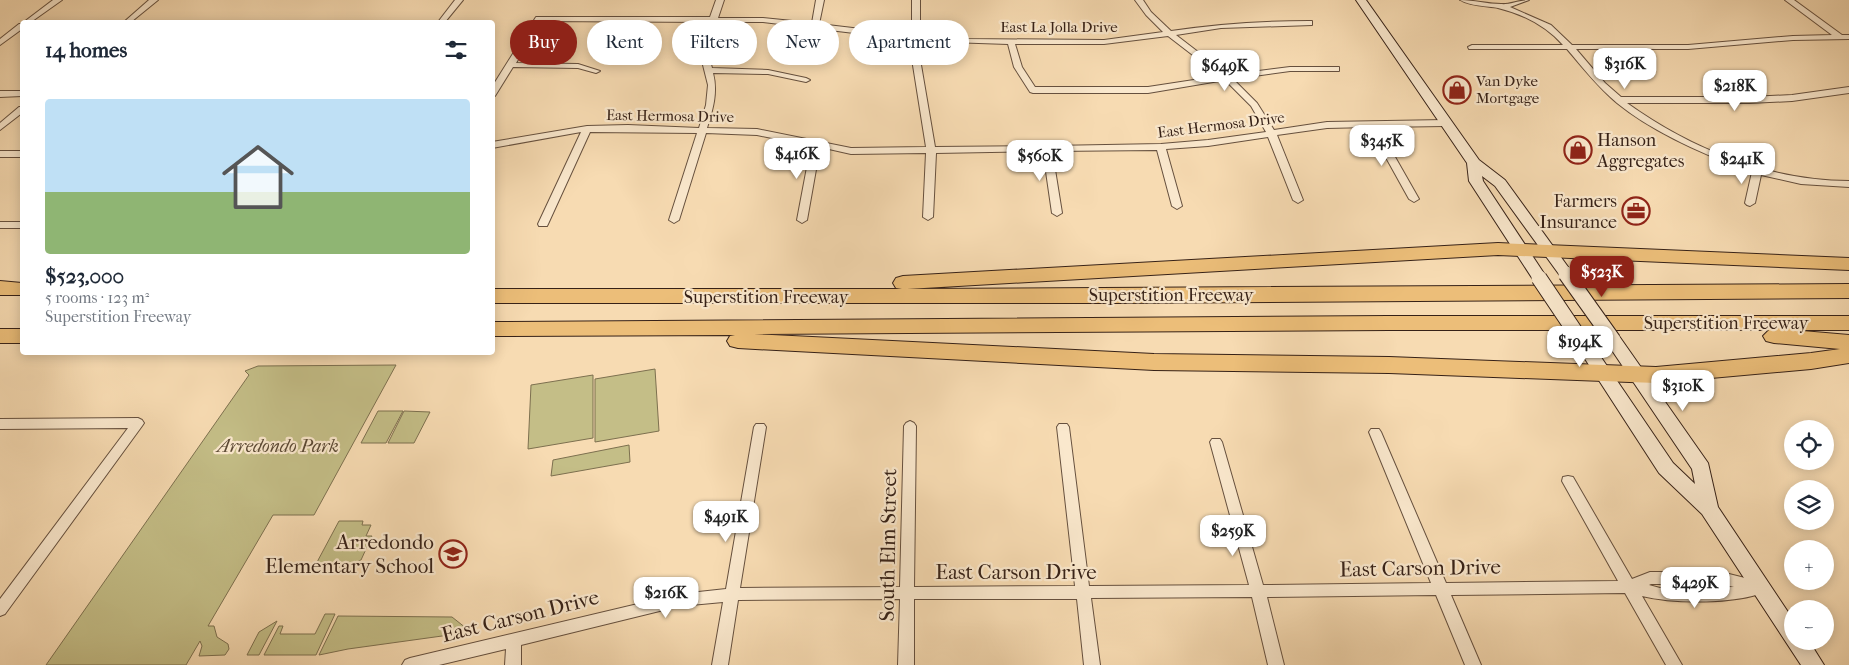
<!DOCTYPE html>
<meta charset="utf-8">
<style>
:root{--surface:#fff;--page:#f6f6f7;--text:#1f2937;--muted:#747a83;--accent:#8f2418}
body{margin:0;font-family:"IM FELL French Canon",serif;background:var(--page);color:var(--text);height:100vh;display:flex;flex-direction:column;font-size:19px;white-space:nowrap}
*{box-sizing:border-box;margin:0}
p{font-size:16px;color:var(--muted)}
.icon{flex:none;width:28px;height:28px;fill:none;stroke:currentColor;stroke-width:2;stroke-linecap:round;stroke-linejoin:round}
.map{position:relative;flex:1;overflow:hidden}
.side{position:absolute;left:20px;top:20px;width:475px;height:335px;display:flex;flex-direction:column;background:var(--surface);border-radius:5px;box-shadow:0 2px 12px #0003}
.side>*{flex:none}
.guide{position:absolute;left:510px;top:20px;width:475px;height:45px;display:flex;gap:10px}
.buttons{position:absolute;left:1784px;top:420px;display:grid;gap:10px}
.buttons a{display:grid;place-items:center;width:50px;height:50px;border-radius:50%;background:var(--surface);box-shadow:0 2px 12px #0003;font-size:25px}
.price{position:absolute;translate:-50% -42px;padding:0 11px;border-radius:10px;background:#fff;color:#222;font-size:16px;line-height:32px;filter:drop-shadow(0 1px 2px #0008)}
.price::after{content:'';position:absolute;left:50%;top:30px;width:15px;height:11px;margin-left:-8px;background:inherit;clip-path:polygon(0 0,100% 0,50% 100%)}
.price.current{background:var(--accent);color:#fff}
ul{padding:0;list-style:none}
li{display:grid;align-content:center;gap:10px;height:265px;padding:0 25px}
li span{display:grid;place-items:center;height:155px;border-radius:5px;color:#555}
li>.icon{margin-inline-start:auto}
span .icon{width:90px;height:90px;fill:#fffc;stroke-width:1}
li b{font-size:21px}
h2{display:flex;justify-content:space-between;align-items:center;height:60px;padding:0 25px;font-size:21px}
.tag{padding:0 18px;border-radius:22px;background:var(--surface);box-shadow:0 2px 12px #0003;font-size:18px;line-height:45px}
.tag.current{background:var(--accent);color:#fff}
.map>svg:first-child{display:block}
</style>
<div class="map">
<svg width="1849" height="665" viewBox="0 0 1849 665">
<rect width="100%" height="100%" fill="#f7dbb2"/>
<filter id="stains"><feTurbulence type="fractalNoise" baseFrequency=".004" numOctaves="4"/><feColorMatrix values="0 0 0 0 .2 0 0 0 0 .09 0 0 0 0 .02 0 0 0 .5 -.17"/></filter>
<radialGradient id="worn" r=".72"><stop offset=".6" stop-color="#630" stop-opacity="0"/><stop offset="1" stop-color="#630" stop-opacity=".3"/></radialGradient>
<path fill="#c4be87" stroke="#7d704f" d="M 396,365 L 314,515 L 273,515 L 208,626 L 214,626 L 217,637 L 228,644 L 229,649 L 225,655 L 199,656 L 202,646 L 200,641 L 186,665 L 46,665 L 249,375 L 245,371 L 258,366 Z
M 655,369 L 659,431 L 595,442 L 595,379 Z
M 593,375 L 593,438 L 528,449 L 531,385 Z
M 378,411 L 403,411 L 386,443 L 361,443 Z
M 404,411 L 430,412 L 414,443 L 388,443 Z
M 629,445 L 630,462 L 551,476 L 553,460 Z
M 339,521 L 363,521 L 362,525 L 371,525 L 366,536 L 372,536 L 361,560 L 347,567 L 318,567 L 316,564 Z
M 325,614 L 335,614 L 316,655 L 264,655 L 279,626 L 283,626 L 280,634 L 315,634 Z
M 338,616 L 452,617 L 471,632 L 348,649 L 319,655 Z
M 277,621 L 259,655 L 247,655 L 259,632 Z"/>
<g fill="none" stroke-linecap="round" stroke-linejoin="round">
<g stroke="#66503e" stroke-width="2">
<path id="street" d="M 53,0 L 62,0 L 31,22 L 24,22 Z
M 149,0 L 158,0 L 131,22 L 124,22 Z
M 455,0 L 463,0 L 445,22 L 438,22 Z
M 716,0 L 724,0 L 718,18 L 763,18 L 812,23 L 816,0 L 824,0 L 819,24 L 912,35 L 912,0 L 920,0 L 920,36 L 966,39 L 1104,40 L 1163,32 L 1146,15 L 1135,0 L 1143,0 L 1151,12 L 1171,31 C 1217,24 1262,21 1309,21 L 1312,21 L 1312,25 L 1221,28 L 1176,35 L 1228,75 L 1290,67 L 1339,67 L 1339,71 L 1290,71 L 1233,79 L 1257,103 L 1274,130 L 1327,122 L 1445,120 L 1449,123 L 1445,126 L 1378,127 L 1419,199 L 1414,202 L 1409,199 L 1369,127 L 1327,128 L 1277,135 L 1303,200 L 1298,203 L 1293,200 L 1268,137 L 1208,146 L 1166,149 L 1182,206 L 1177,209 L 1172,206 L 1157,150 L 1052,151 L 1062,213 L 1057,216 L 1052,213 L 1043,151 L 936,153 L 933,217 L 928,220 L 923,217 L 926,153 L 851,154 L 820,147 L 807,220 L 802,223 L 797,220 L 811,146 L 757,135 L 706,133 L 679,220 L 674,223 L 669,220 L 697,133 L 590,132 L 548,224 L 547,226 L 539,226 L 538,224 L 581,132 L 492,148 L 492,142 L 587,126 L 628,125 L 699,128 L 706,105 L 708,85 L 700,53 L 709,22 L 541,21 L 516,63 L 578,64 L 600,71 L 596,73 L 578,68 L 513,67 L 495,96 L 492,96 L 492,87 L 536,17 L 710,17 ZM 716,22 L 763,22 L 912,40 L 912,59 L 926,147 L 851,148 L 757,129 L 707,128 C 713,109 718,92 713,73 L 768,74 L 806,82 L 810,80 L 806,78 L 768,70 L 712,68 L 708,53 ZM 1168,36 L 1220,76 L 1148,87 L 1035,87 L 1022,67 L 1015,44 L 1104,44 ZM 920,41 L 1008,44 L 1014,67 L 1030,92 L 1033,93 L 1148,93 L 1225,80 L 1251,106 L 1266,132 L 1208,140 L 1161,144 L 1051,146 L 1047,144 L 1043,146 L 935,147 L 920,59 Z
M 1460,0 C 1474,0 1487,4 1501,4 C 1509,5 1519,0 1529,0 L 1510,7 L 1551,25 L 1572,45 L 1688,45 L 1793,36 L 1832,35 L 1785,0 L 1794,0 L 1842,35 L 1849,35 L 1849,39 L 1793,40 L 1688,49 L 1576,49 L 1605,83 L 1621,97 L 1749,97 L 1792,95 L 1849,87 L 1849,93 L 1792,101 L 1749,103 L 1627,103 C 1691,149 1770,181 1849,181 L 1849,187 L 1801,184 L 1761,175 L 1755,203 L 1750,206 L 1747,205 L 1745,203 L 1752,172 C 1707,156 1654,133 1617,103 C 1598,87 1583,68 1567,49 L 1469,49 L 1468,47 L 1472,45 L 1563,45 C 1546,26 1523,14 1498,8 C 1487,6 1470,6 1460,0 Z
M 19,24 L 22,24 L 22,29 L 0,45 L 0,39 Z
M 0,91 L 22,91 L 22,96 L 0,97 Z
M 19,107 L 22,107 L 22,113 L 0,130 L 0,123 Z
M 0,151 L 22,151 L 22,157 L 0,157 Z
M 0,222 L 22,222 L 22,228 L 0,228 Z
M 138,418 L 142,420 L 144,423 L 142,426 L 5,614 L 0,616 L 0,599 L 128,428 L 0,429 L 0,419 Z
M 910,421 L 914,423 L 916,426 L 914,587 L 1075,586 L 1057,427 L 1059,424 L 1067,424 L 1069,427 L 1089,586 L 1249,585 L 1210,442 L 1212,439 L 1220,439 L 1222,442 L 1263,585 L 1431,583 L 1369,432 L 1371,429 L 1379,429 L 1381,432 L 1446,583 L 1618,581 L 1562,481 L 1563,477 L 1568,476 L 1573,477 L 1632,579 L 1650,572 L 1721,572 L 1761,582 L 1766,584 L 1768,588 L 1766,592 C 1733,604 1675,604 1642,596 L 1682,665 L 1666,665 L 1625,593 L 1451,595 L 1481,665 L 1465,665 L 1436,595 L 1267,597 L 1284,665 L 1268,665 L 1252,597 L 1091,598 L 1100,665 L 1084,665 L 1077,599 L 914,599 L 914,665 L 898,665 L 900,599 L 738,600 L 728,665 L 712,665 L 723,602 L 680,606 L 521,645 L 521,665 L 505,665 L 506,649 L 439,665 L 402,665 L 405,660 L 410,658 L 680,594 L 726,589 L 754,427 L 756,424 L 764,424 L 766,427 L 740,588 L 900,587 L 904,426 L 906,423 ZM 1651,584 L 1721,584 L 1734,587 L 1660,588 L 1649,585 Z"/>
</g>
<g stroke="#362117" stroke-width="2">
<path id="secondary" d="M 1356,0 L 1366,0 L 1479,160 L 1505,180 L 1571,271 L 1574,274 L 1571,277 L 1561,277 L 1495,186 L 1482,176 L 1483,181 L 1547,278 L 1544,281 L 1534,281 L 1469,181 L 1467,163 Z
M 1613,334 L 1619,336 L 1708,463 L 1718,507 L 1792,618 L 1792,641 L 1809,641 L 1824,665 L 1801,665 L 1702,514 L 1659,473 L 1576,345 L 1578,341 L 1584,339 L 1590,341 L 1673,463 L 1695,484 L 1692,469 L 1605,340 L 1607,336 Z"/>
</g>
<g stroke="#362117" stroke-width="2">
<path id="highway" d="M 1498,243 L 1849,258 L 1849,270 L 1498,255 L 907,289 L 1849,284 L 1849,298 L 1115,303 L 492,303 L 492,289 L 902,289 L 896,288 L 893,283 L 896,278 L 903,276 Z
M 0,281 L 22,283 L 22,295 L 0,295 Z
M 1389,316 L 1849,316 L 1849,330 L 1791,330 L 1849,335 L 1849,363 L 1811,369 L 1656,383 L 1389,373 L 1154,370 L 738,348 L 730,346 L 727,341 L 730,336 L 735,335 L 492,336 L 492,322 ZM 1389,330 L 1769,330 L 1763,336 L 1766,341 L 1774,343 L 1840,349 L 1811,353 L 1656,367 L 1389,357 L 1154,354 L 754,334 Z
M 0,329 L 22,329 L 22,343 L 0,343 Z"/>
</g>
<use href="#street" fill="#fae8cd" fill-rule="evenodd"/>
<use href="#secondary" fill="#fae8cd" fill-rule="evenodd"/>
<use href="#highway" fill="#ecbe79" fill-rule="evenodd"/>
<g stroke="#362117" stroke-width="17" stroke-linecap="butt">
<path id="secondary-bridge" d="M 1566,274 L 1613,340
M 1539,278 L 1584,345"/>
</g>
<use href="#secondary-bridge" stroke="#fae8cd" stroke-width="15"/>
</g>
<defs>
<g id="shop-ring" transform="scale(1.4375)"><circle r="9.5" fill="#fae8cd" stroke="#8f2418" stroke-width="1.5"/><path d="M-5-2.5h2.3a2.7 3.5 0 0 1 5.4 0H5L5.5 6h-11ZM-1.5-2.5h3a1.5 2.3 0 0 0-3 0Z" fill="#8f2418"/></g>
<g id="office-ring" transform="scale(1.4375)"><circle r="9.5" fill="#fae8cd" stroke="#8f2418" stroke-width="1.5"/><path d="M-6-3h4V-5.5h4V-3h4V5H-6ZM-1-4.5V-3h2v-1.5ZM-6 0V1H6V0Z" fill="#8f2418"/></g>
<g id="school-ring" transform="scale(1.4375)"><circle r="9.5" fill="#fae8cd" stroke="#8f2418" stroke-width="1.5"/><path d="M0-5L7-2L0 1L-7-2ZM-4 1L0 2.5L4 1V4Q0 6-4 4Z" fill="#8f2418"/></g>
</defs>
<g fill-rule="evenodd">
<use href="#shop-ring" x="1457" y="90"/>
<use href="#shop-ring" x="1578" y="150"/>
<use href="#office-ring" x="1636" y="211"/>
<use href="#school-ring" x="453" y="554"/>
</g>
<g text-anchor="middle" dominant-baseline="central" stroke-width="4.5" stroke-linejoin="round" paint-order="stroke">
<g font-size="15" fill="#362117" stroke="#fae8cd">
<text x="1059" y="27">East La Jolla Drive</text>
<text transform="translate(670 116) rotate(1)">East Hermosa Drive</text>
<text transform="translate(1221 125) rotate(-7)">East Hermosa Drive</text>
</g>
<g font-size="15" fill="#362117" stroke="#fae8cd" text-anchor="start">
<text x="1476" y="81">Van Dyke<tspan x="1476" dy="17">Mortgage</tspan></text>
</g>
<g font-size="18" fill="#362117" stroke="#fae8cd" text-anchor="start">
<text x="1597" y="140">Hanson<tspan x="1597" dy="21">Aggregates</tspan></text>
<text x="1617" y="201" text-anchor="end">Farmers<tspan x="1617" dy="21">Insurance</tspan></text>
</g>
<g font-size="18" fill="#362117" stroke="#fae8cd">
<text x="1171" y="295">Superstition Freeway</text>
<text x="766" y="297">Superstition Freeway</text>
<text x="1726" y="323">Superstition Freeway</text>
</g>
<g font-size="18" font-style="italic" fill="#5a4833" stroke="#fae8cd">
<text x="278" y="446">Arredondo Park</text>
</g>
<g font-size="21" fill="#362117" stroke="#fae8cd" text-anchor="end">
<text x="434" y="542">Arredondo<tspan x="434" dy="24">Elementary School</tspan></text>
</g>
<g font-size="21" fill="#362117" stroke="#fae8cd">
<text transform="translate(888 545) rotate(-89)">South Elm Street</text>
<text transform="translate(1420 568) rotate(-1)">East Carson Drive</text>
<text x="1016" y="572">East Carson Drive</text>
<text transform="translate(520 616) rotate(-14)">East Carson Drive</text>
</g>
</g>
<rect width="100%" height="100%" filter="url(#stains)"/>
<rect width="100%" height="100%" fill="url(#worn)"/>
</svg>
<div class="buttons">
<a><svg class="icon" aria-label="locate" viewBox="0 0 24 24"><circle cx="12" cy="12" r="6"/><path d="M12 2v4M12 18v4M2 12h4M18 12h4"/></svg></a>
<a><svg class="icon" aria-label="layers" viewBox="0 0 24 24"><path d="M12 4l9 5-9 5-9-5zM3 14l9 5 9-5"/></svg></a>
<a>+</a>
<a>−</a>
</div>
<b class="price" style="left:1625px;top:90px">$316K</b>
<b class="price" style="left:1225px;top:92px">$649K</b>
<b class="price" style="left:1735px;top:112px">$218K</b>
<b class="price" style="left:1382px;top:167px">$345K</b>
<b class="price" style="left:797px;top:180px">$416K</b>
<b class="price" style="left:1040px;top:182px">$560K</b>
<b class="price" style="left:1742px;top:185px">$241K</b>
<b class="price current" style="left:1602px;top:298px">$523K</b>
<b class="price" style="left:1580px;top:368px">$194K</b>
<b class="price" style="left:1683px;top:412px">$310K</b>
<b class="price" style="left:726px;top:543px">$491K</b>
<b class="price" style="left:1233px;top:557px">$259K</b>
<b class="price" style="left:1695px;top:609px">$429K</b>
<b class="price" style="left:666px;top:619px">$216K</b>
<div class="guide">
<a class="tag current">Buy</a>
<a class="tag">Rent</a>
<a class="tag">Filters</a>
<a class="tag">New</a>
<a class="tag">Apartment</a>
</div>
<section class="side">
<h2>14 homes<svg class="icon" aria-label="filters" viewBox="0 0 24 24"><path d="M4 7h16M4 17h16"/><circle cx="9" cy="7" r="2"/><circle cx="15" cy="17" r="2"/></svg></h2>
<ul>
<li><span style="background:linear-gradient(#bfe0f5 60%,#8fb573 0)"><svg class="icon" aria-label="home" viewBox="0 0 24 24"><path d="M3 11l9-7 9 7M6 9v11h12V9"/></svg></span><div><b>$523,000</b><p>5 rooms · 123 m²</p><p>Superstition Freeway</p></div></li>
</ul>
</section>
</div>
